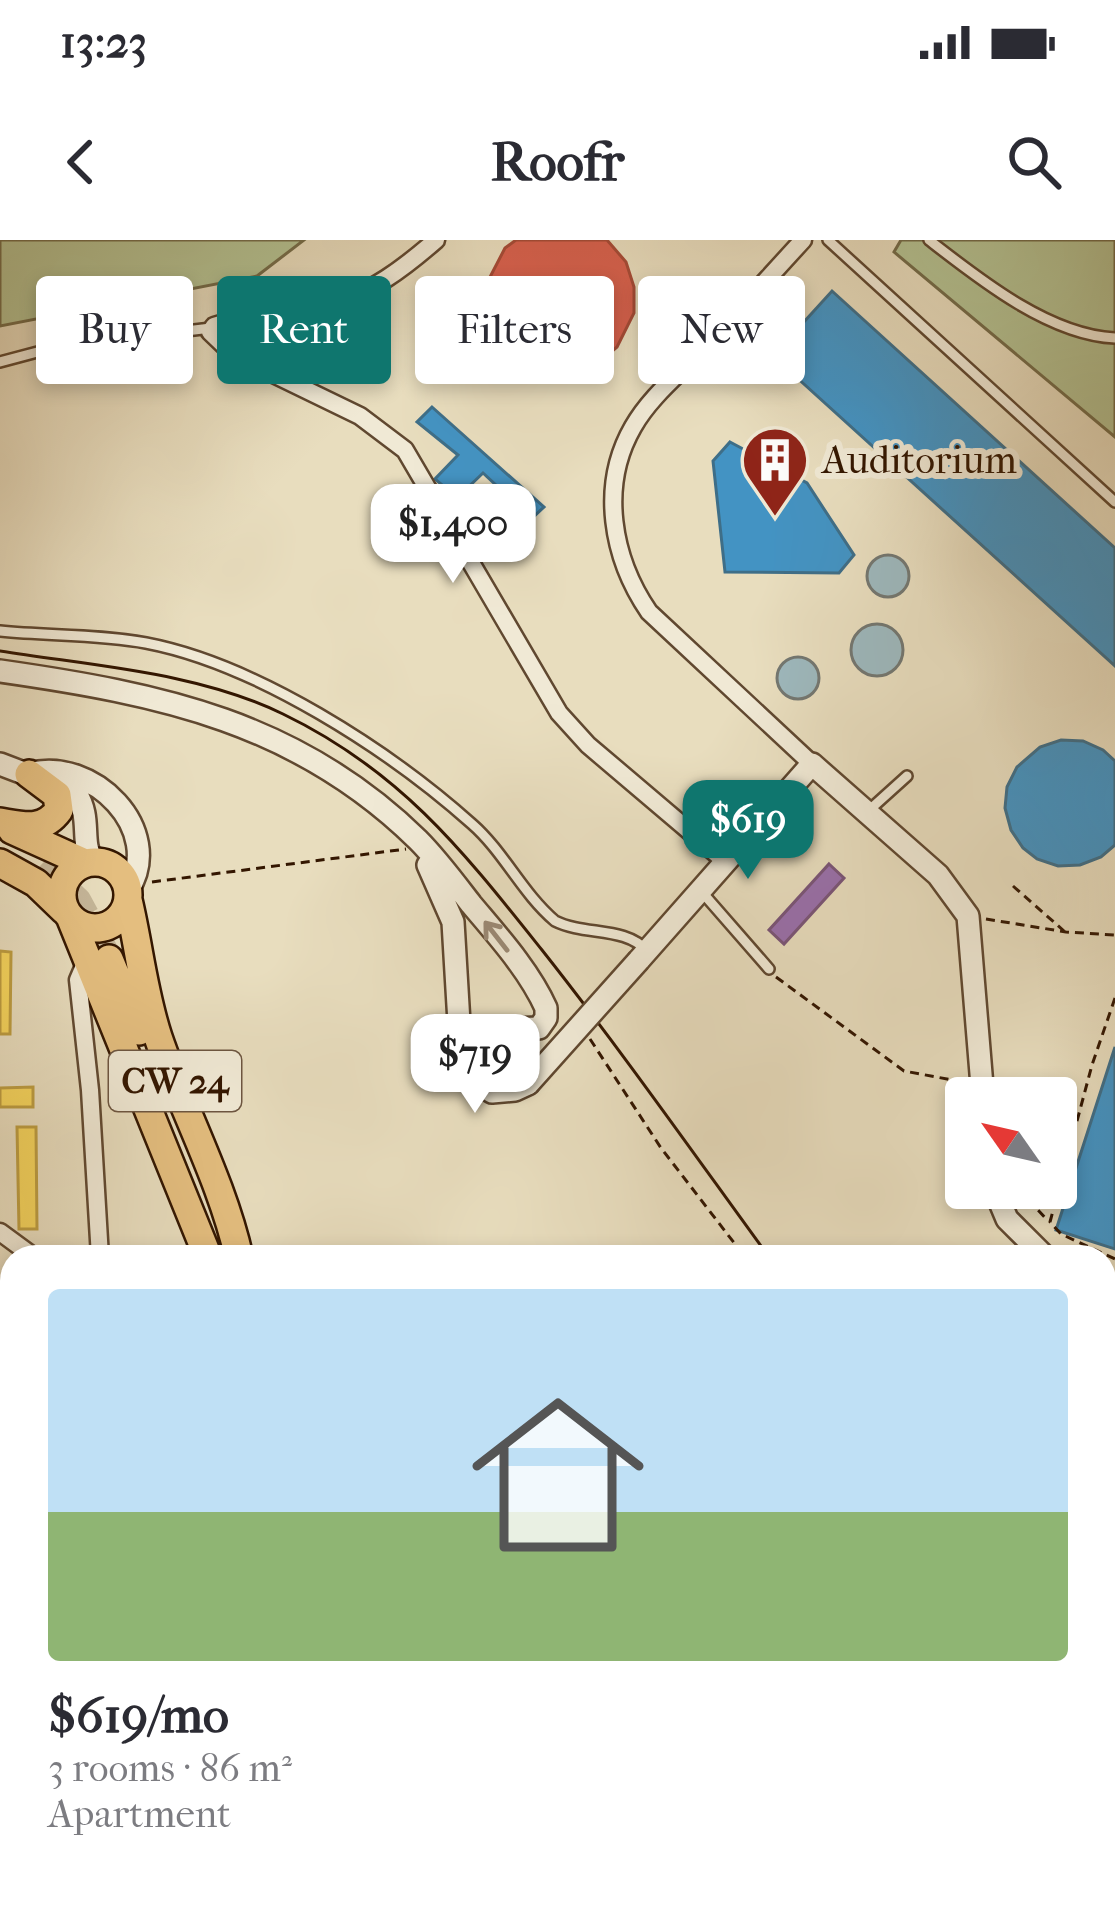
<!DOCTYPE html>
<meta charset="utf-8">
<style>
:root{--surface:#fff;--page:#f2f2f3;--text:#2b2b33;--muted:#7c7c81;--accent:#0f766e}
body{margin:0;font-family:"IM FELL French Canon",serif;background:var(--page);color:var(--text);height:100vh;display:flex;flex-direction:column;font-size:45px;white-space:nowrap}
*{box-sizing:border-box;margin:0}
p{font-size:39px;color:var(--muted)}
.icon{flex:none;width:66px;height:66px;fill:none;stroke:currentColor;stroke-width:2;stroke-linecap:round;stroke-linejoin:round}
.map{position:relative;flex:1;overflow:hidden}
.panel{position:absolute;left:0px;top:1005px;width:1116px;height:663px;display:flex;flex-direction:column;background:var(--surface);border-radius:36px 36px 0 0;box-shadow:0 6px 18px #0003}
.panel>*{flex:none}
.guide{position:absolute;left:36px;top:36px;width:1044px;height:108px;display:flex;gap:24px}
.needle{width:78px;rotate:304deg}
.buttons{position:absolute;left:945px;top:837px;display:grid;gap:24px}
.buttons a{display:grid;place-items:center;width:132px;height:132px;border-radius:12px;background:var(--surface);box-shadow:0 6px 18px #0003;font-size:60px}
.price{position:absolute;translate:-50% -102px;padding:0 27px;border-radius:24px;background:#fff;color:#222;font-size:39px;line-height:78px;filter:drop-shadow(0 3px 6px #0008)}
.price::after{content:'';position:absolute;left:50%;top:72px;width:36px;height:27px;margin-left:-18px;background:inherit;clip-path:polygon(0 0,100% 0,50% 100%)}
.price.active{background:var(--accent);color:#fff}
ul{padding:0;list-style:none}
li{display:grid;align-content:center;gap:24px;height:636px;padding:0 48px}
li span{display:grid;place-items:center;height:372px;border-radius:12px;color:#555}
li>.icon{margin-inline-start:auto}
span .icon{width:216px;height:216px;fill:#fffc;stroke-width:1}
li b{font-size:51px}
.pill{padding:0 42px;border-radius:12px;background:var(--surface);box-shadow:0 6px 18px #0003;font-size:42px;line-height:108px}
.pill.active{background:var(--accent);color:#fff}
.status{display:flex;justify-content:space-between;align-items:center;height:84px;padding:0 60px;background:var(--surface);direction:ltr}
.status svg{height:33px;fill:currentColor}
header{display:flex;justify-content:space-between;align-items:center;height:156px;padding:0 48px;background:var(--surface);font-size:54px;font-weight:700}
.map>svg:first-child{display:block}
</style>
<div class="status"><b>13:23</b><svg viewBox="0 0 49 12"><path d="M0 12V9h3v3zM5 12V6h3v6zM10 12V3h3v9zM15 12V0h3v12zM26 1h20v11H26zM47 4h2v5h-2z"/></svg></div>
<header><svg class="icon" aria-label="back" viewBox="0 0 24 24"><path d="M15 5l-7 7 7 7"/></svg>Roofr<svg class="icon" aria-label="search" viewBox="0 0 24 24"><circle cx="10" cy="10" r="6"/><path d="M15 15l6 6"/></svg></header>
<div class="map">
<svg width="1115" height="1667" viewBox="0 0 1115 1667">
<rect width="100%" height="100%" fill="#e8ddbe"/>
<filter id="stains"><feTurbulence type="fractalNoise" baseFrequency=".00167" numOctaves="4"/><feColorMatrix values="0 0 0 0 .2 0 0 0 0 .09 0 0 0 0 .02 0 0 0 .5 -.17"/></filter>
<radialGradient id="worn" r=".72"><stop offset=".6" stop-color="#630" stop-opacity="0"/><stop offset="1" stop-color="#630" stop-opacity=".3"/></radialGradient>
<path fill="#b4c293" stroke="#746c4a" stroke-width="3" d="M 0,0 L 304,0 L 257,36 L 0,86 Z
M 901,0 L 1115,0 L 1115,197 L 894,12 Z"/>
<path fill="#9db8bd" stroke="#737771" stroke-width="3" d="M867 336a21 21 0 1 1 42 0a21 21 0 1 1-42 0Z
M851 410a26 26 0 1 1 52 0a26 26 0 1 1-52 0Z
M777 438a21 21 0 1 1 42 0a21 21 0 1 1-42 0Z"/>
<path fill="#f6d55c" stroke="#bc9c40" stroke-width="3" d="M 0,711 L 11,712 L 10,794 L 0,794 Z
M 33,847 L 33,867 L 0,867 L 0,848 Z
M 17,887 L 36,887 L 37,989 L 19,989 Z"/>
<path fill="#d6604d" stroke="#a54a36" stroke-width="3" d="M 516,0 L 607,0 L 626,22 L 634,47 L 634,73 L 617,107 L 597,124 L 573,133 L 547,133 L 522,124 L 508,113 L 493,92 L 486,67 L 488,41 L 505,8 Z"/>
<path fill="#9970ab" stroke="#7a5578" stroke-width="3" d="M 829,624 L 844,638 L 784,704 L 769,690 Z"/>
<path fill="#4393c3" stroke="#3e6e88" stroke-width="3" d="M 832,51 L 1115,308 L 1115,426 L 773,116 Z
M 432,167 L 544,267 L 496,312 L 477,295 L 512,260 L 483,233 L 457,258 L 435,239 L 458,215 L 417,182 Z
M 730,202 L 807,243 L 854,315 L 839,333 L 725,332 L 713,221 Z
M 1061,500 L 1083,501 L 1103,510 L 1115,521 L 1115,605 L 1101,617 L 1080,625 L 1058,626 L 1037,619 L 1023,608 L 1011,590 L 1005,568 L 1007,547 L 1017,527 L 1040,507 Z
M 1115,807 L 1115,1009 L 1056,990 Z"/>
<g fill="none" stroke-linecap="round" stroke-linejoin="round">
<path stroke="#c4b598" stroke-width="27" stroke-dasharray="27 14" stroke-linecap="butt" d="M 41,625 L 78,661 L 109,719"/>
<g stroke="#604830" stroke-width="14">
<path id="service" d="M 828,0 L 1115,262
M 929,0 C 979,39 1049,95 1115,98
M 0,122 L 60,106 L 211,88
M 0,391 C 48,396 98,394 146,403 C 256,424 389,510 472,584 C 504,612 522,653 555,681 C 585,696 625,686 647,711
M 866,573 L 907,536
M 701,651 L 769,729"/>
</g>
<g stroke="#604830" stroke-width="21">
<path id="minor" d="M 436,0 C 357,69 324,70 224,83 L 214,86 L 210,92 L 234,115 L 360,176 L 405,210 L 559,473 L 588,505 L 727,623
M 803,0 C 769,37 736,74 702,110 C 678,135 650,157 633,187 C 599,246 612,318 649,372 L 812,524
M 87,719 L 78,740 L 90,850 L 100,1017
M 0,992 L 34,1017
M 0,1123 L 12,1138"/>
</g>
<g stroke="#604830" stroke-width="26">
<path id="tertiary" d="M 0,431 C 160,454 298,482 418,600 C 437,619 454,642 471,664 C 497,695 529,730 546,768 L 546,778 L 539,788 L 482,790 L 461,816
M 0,524 L 76,553 C 92,579 80,599 92,621
M 29,534 C 92,516 166,590 128,650
M 428,625 L 453,682 L 461,816 L 472,840 L 492,852 L 515,850 L 528,844
M 639,720 L 812,524 L 938,635 L 968,676 L 983,858
M 994,948 L 1007,979 L 1045,1017
M 1104,1050 L 1115,1050"/>
</g>
<g stroke="#331600" stroke-width="32">
<path id="trunk" d="M 0,582 C 24,586 43,592 59,570 L 57,555 L 29,534
M 12,590 L 85,623
M62 655a33 33 0 1 1 66 0a33 33 0 1 1-66 0Z
M 0,623 L 36,643 L 64,670
M 128,660 C 139,706 143,752 158,797 C 183,871 222,941 239,1017
M 71,679 L 208,1017
M 109,719 L 139,791
M 1104,1605 L 1115,1614
M 1104,1631 L 1115,1644"/>
</g>
<path stroke="#331600" stroke-width="3" stroke-dasharray="9 6" stroke-linecap="butt" d="M 152,642 L 406,609
M 1013,646 L 1064,691
M 986,679 L 1066,692 L 1115,695
M 776,737 L 904,831 L 963,842
M 1115,758 L 1092,825 L 1050,982 L 1061,994 L 1115,1019
M 590,799 L 661,908 L 745,1017
M 1018,948 L 1048,981
M 1104,1417 L 1115,1423
M 0,1549 L 12,1561
M 120,1656 L 134,1667"/>
<use href="#service" stroke="#f0e9d5" stroke-width="9"/>
<use href="#minor" stroke="#f0e9d5" stroke-width="16"/>
<use href="#tertiary" stroke="#f0e9d5" stroke-width="21"/>
<use href="#trunk" stroke="#e4be7f" stroke-width="27"/>
<path stroke="#331600" stroke-width="3" d="M 0,411 C 93,426 197,432 283,474 C 401,531 463,611 542,710 C 621,810 694,914 769,1017
M 1104,1397 L 1115,1403"/>
<g stroke="#604830" stroke-width="26" stroke-linecap="butt">
<path id="tertiary-bridge" d="M 528,844 L 639,720"/>
</g>
<use href="#tertiary-bridge" stroke="#f0e9d5" stroke-width="21"/>
</g>
<defs><path id="oneway-shaft" d="M-6 0H5M1.5-3L5.5 0L1.5 3" fill="none" stroke-width="1.6" stroke-linecap="round" stroke-linejoin="round" transform="scale(3)"/></defs>
<use stroke="#9b8a75" href="#oneway-shaft" transform="translate(496 696) rotate(-128)"/>
<defs>
<g id="building-pin" transform="scale(3.45)"><path d="M0 17L-7.5 6A9.5 9.5 0 1 1 7.5 6Z" fill="#8f2418" stroke="#f0e9d5"/><path d="M-4-6H4V6H1V3H-1V6H-4ZM-2.5-4.3h1.7v1.8h-1.7ZM.8-4.3h1.7v1.8H.8ZM-2.5-1h1.7V.8h-1.7ZM.8-1h1.7V.8H.8Z" fill="#fff"/></g>
</defs>
<g fill-rule="evenodd">
<use href="#building-pin" x="775" y="220"/>
</g>
<g text-anchor="middle" dominant-baseline="central" stroke-width="12" stroke-linejoin="round" paint-order="stroke">
<rect fill="#f0e9d5" stroke="#6c5540" stroke-width="3" x="109" y="811" width="132" height="60" rx="9"/>
<g font-size="36" font-weight="bold" fill="#331600">
<text x="175" y="841">CW 24</text>
</g>
<g font-size="39" fill="#331600" stroke="#f0e9d5" text-anchor="start">
<text x="822" y="220">Auditorium</text>
</g>
</g>
<rect width="100%" height="100%" filter="url(#stains)"/>
<rect width="100%" height="100%" fill="url(#worn)"/>
</svg>
<div class="buttons">
<a><svg class="needle" viewBox="-14 -14 28 28"><path d="M0-13l5 13h-10z" fill="#e53935"/><path d="M0 13l5-13h-10z" fill="#7c7c81"/></svg></a>
</div>
<b class="price" style="left:453px;top:346px">$1,400</b>
<b class="price active" style="left:748px;top:642px">$619</b>
<b class="price" style="left:475px;top:876px">$719</b>
<div class="guide">
<a class="pill">Buy</a>
<a class="pill active">Rent</a>
<a class="pill">Filters</a>
<a class="pill">New</a>
</div>
<section class="panel">
<ul>
<li><span style="background:linear-gradient(#bfe0f5 60%,#8fb573 0)"><svg class="icon" aria-label="home" viewBox="0 0 24 24"><path d="M3 11l9-7 9 7M6 9v11h12V9"/></svg></span><div><b>$619/mo</b><p>3 rooms · 86 m²</p><p>Apartment</p></div></li>
</ul>
</section>
</div>
